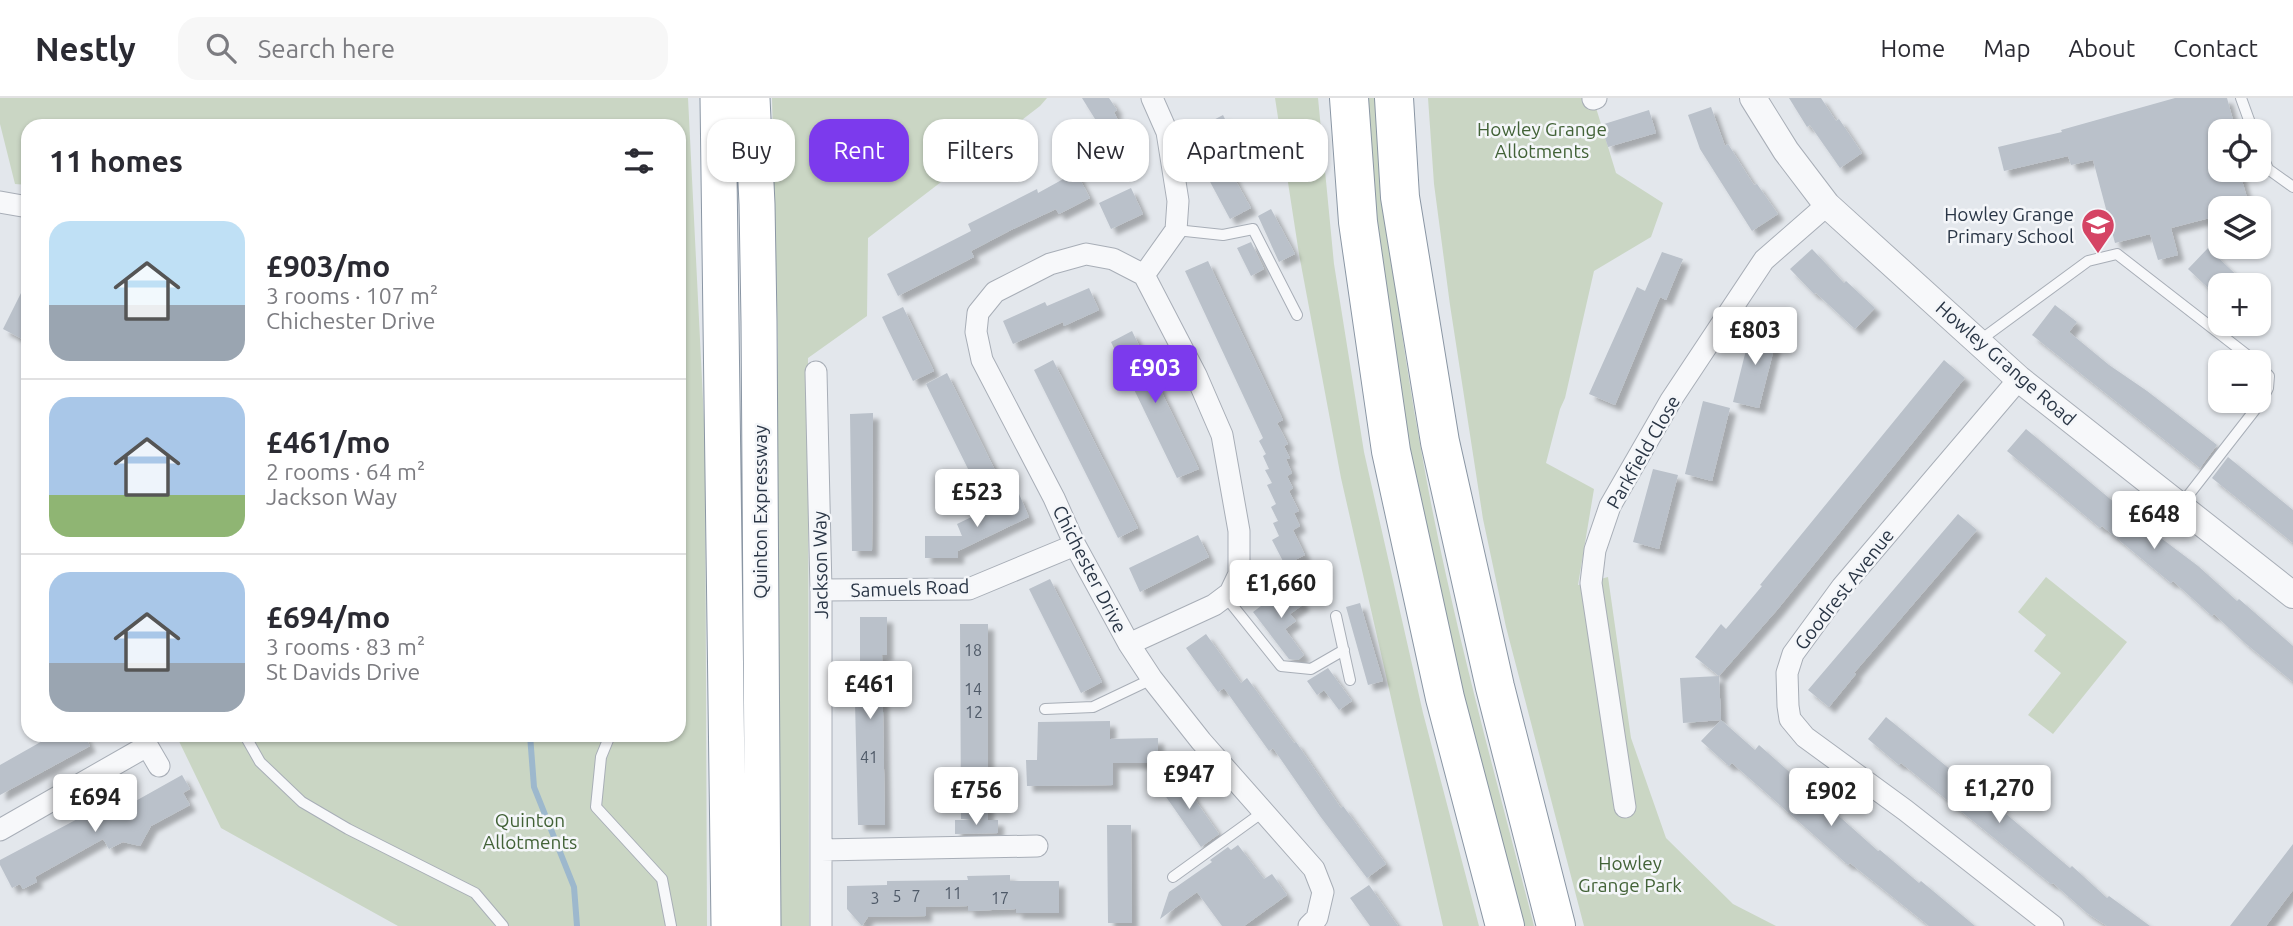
<!DOCTYPE html>
<meta charset="utf-8">
<style>
:root{--surface:#fff;--page:#f7f7f7;--text:#2b2b33;--muted:#7c7c81;--line:#e1e1e2;--accent:#7c3aed}
body{margin:0;font-family:Ubuntu,sans-serif;background:var(--page);color:var(--text);height:100vh;display:flex;flex-direction:column;font-size:26px;white-space:nowrap}
*{box-sizing:border-box;margin:0}
p{font-size:23px;color:var(--muted)}
.icon{flex:none;width:38px;height:38px;fill:none;stroke:currentColor;stroke-width:2;stroke-linecap:round;stroke-linejoin:round}
.map{position:relative;flex:1;overflow:hidden}
.panel{position:absolute;left:21px;top:21px;width:665px;height:623px;display:flex;flex-direction:column;background:var(--surface);border-radius:21px;box-shadow:0 2px 5px #0004}
.panel>*{flex:none}
.guide{position:absolute;left:707px;top:21px;width:665px;height:63px;display:flex;gap:14px}
.controls{position:absolute;left:2208px;top:21px;display:grid;gap:14px}
.controls a{display:grid;place-items:center;width:63px;height:63px;border-radius:14px;background:var(--surface);box-shadow:0 2px 5px #0004;font-size:35px}
.price{position:absolute;translate:-50% -60px;padding:0 16px;border-radius:7px;background:#fff;color:#222;font-size:23px;line-height:46px;filter:drop-shadow(0 2px 4px #0008)}
.price::after{content:'';position:absolute;left:50%;top:42px;width:21px;height:16px;margin-left:-10px;background:inherit;clip-path:polygon(0 0,100% 0,50% 100%)}
.price.current{background:var(--accent);color:#fff}
ul{padding:0;list-style:none}
li{display:flex;align-items:center;gap:21px;height:175px;padding:0 28px}
li+li{border-top:2px solid var(--line)}
li span{display:grid;place-items:center;flex:none;width:196px;height:140px;border-radius:21px;color:#555}
li>.icon{margin-inline-start:auto}
span .icon{width:84px;height:84px;fill:#fffc;stroke-width:1}
li b{font-size:30px}
h2{display:flex;justify-content:space-between;align-items:center;height:84px;padding:0 28px;font-size:30px}
.chip{padding:0 24px;border-radius:21px;background:var(--surface);box-shadow:0 2px 5px #0004;font-size:24px;line-height:63px}
.chip.current{background:var(--accent);color:#fff}
header{display:flex;align-items:center;gap:42px;box-sizing:border-box;height:98px;padding:0 35px;background:var(--surface);border-bottom:2px solid var(--line)}
header strong{font-size:33px}
nav{display:flex;gap:38px;margin-inline-start:auto;font-size:24px}
.search{width:490px;height:63px;background:var(--page);display:flex;align-items:center;gap:18px;box-sizing:border-box;padding:0 24px;border-radius:21px;color:var(--muted);font-size:26px}
.map>svg:first-child{display:block}
</style>
<header>
<strong>Nestly</strong>
<div class="search"><svg class="icon" aria-label="search" viewBox="0 0 24 24"><circle cx="10" cy="10" r="6"/><path d="M15 15l6 6"/></svg>Search here</div>
<nav><a>Home</a><a>Map</a><a>About</a><a>Contact</a></nav>
</header>
<div class="map">
<svg width="2293" height="828" viewBox="0 0 2293 828">
<defs>
<filter id="shadow"><feDropShadow dx="6" dy="6" stdDeviation="2" flood-color="#0004"/></filter>
</defs>
<rect width="100%" height="100%" fill="#e3e7ec"/>
<path fill="#cad6c4" d="M 0,0 L 688,0 L 705,342 L 707,828 L 398,828 L 221,730 L 176,637 L 679,637 L 679,28 L 28,28 L 28,87 L 15,86 L 0,26 Z
M 772,0 L 1047,0 L 1040,8 L 868,140 L 867,218 L 808,260 L 809,828 L 771,828 L 778,249 Z
M 1275,0 L 1318,0 L 1334,166 L 1364,354 L 1423,615 L 1479,828 L 1443,828 L 1341,380 L 1299,156 Z
M 1364,0 L 1375,0 C 1386,124 1401,246 1424,368 C 1452,523 1495,676 1534,828 L 1524,828 C 1485,676 1440,523 1412,369 C 1391,246 1375,123 1364,0 Z
M 1428,0 L 1593,0 L 1616,75 L 1663,105 L 1651,139 L 1594,173 L 1565,300 L 1560,311 L 1546,365 L 1594,391 L 1578,487 L 1608,479 L 1631,640 L 1666,740 L 1733,806 L 1776,828 L 1584,828 L 1506,529 L 1483,421 L 1450,207 L 1434,86 Z
M 2046,479 L 2127,544 L 2053,636 L 2028,617 L 2061,575 L 2034,553 L 2046,537 L 2018,514 Z"/>
<g fill="none" stroke-linecap="round" stroke-linejoin="round">
<path stroke="#9db8cd" stroke-width="6" d="M 530,637 L 534,689 L 574,789 L 577,828"/>
</g>
<path fill="#bac1ca" filter="url(#shadow)" d="M 1082,0 L 1109,0 L 1117,12 L 1114,14 L 1134,55 L 1114,65 L 1097,31 L 1100,29 Z
M 1789,0 L 1821,0 L 1836,23 L 1839,21 L 1862,55 L 1840,70 L 1810,27 L 1807,29 Z
M 2175,0 L 2227,0 L 2236,33 L 2221,33 L 2221,72 L 2239,72 L 2250,110 L 2221,110 L 2221,117 L 2171,130 L 2178,157 L 2158,162 L 2150,136 L 2115,145 L 2093,62 L 2071,67 L 2068,58 L 2004,73 L 1998,49 L 2062,34 L 2061,32 Z
M 1711,9 L 1725,48 L 1728,46 L 1754,87 L 1757,86 L 1778,116 L 1752,133 L 1700,51 L 1688,17 Z
M 1649,12 L 1656,35 L 1608,49 L 1601,27 Z
M 1223,17 L 1242,55 L 1222,66 L 1202,28 Z
M 1228,69 L 1251,110 L 1230,121 L 1208,80 Z
M 1076,74 L 1090,100 L 1059,116 L 1056,111 L 1011,132 L 971,153 L 974,159 L 898,198 L 887,176 L 971,133 L 968,126 L 1037,91 L 1038,95 Z
M 1131,90 L 1143,116 L 1111,131 L 1099,105 Z
M 1271,111 L 1295,156 L 1279,164 L 1258,118 Z
M 1251,144 L 1264,171 L 1251,178 L 1237,150 Z
M 2208,150 L 2247,187 L 2221,187 L 2221,202 L 2188,171 Z
M 1812,151 L 1844,185 L 1846,183 L 1875,210 L 1855,231 L 1816,195 L 1814,196 L 1790,171 Z
M 1662,154 L 1683,161 L 1666,202 L 1660,199 L 1615,307 L 1589,296 L 1637,189 L 1645,193 Z
M 1208,163 L 1283,322 L 1277,325 L 1288,346 L 1284,348 L 1290,360 L 1286,361 L 1292,375 L 1287,378 L 1293,390 L 1289,393 L 1299,413 L 1294,415 L 1300,428 L 1293,432 L 1305,457 L 1285,467 L 1272,442 L 1279,438 L 1273,425 L 1278,423 L 1271,409 L 1276,406 L 1267,387 L 1272,385 L 1265,372 L 1269,371 L 1263,358 L 1266,356 L 1259,343 L 1263,340 L 1185,173 Z
M 28,181 L 28,244 L 3,231 Z
M 1089,190 L 1099,212 L 1064,228 L 1063,224 L 1013,246 L 1003,223 L 1045,204 L 1047,208 Z
M 2055,207 L 2077,224 L 2069,234 L 2109,267 L 2147,293 L 2217,347 L 2200,370 L 2032,237 Z
M 903,209 L 934,273 L 913,283 L 882,219 Z
M 1752,228 L 1778,235 L 1759,310 L 1733,304 Z
M 1132,233 L 1199,371 L 1177,380 L 1111,244 Z
M 1053,262 L 1138,430 L 1118,440 L 1034,272 Z
M 1944,262 L 1965,280 L 1777,512 L 1719,578 L 1695,559 L 1721,526 L 1726,531 L 1762,488 L 1760,487 Z
M 947,275 L 995,372 L 974,383 L 926,286 Z
M 1703,303 L 1730,310 L 1712,383 L 1685,376 Z
M 873,315 L 872,453 L 852,453 L 850,316 Z
M 2026,331 L 2121,410 L 2198,468 L 2237,503 L 2239,501 L 2293,548 L 2293,584 L 2245,545 L 2214,516 L 2212,518 L 2173,483 L 2171,485 L 2102,428 L 2100,430 L 2007,353 Z
M 2228,359 L 2293,412 L 2293,445 L 2212,380 Z
M 1653,371 L 1678,377 L 1659,451 L 1633,444 Z
M 1019,396 L 1029,419 L 958,453 L 958,460 L 925,460 L 925,438 L 962,438 L 957,426 Z
M 1958,416 L 1977,432 L 1854,575 L 1856,576 L 1829,609 L 1808,592 Z
M 1198,437 L 1209,459 L 1140,494 L 1129,470 Z
M 1050,481 L 1102,584 L 1081,595 L 1029,491 Z
M 1289,487 L 1304,506 L 1290,516 L 1296,523 L 1285,531 L 1304,557 L 1298,562 L 1289,561 L 1253,514 Z
M 1360,505 L 1383,583 L 1368,587 L 1346,509 Z
M 860,519 L 887,519 L 887,557 L 882,557 L 885,727 L 858,727 L 854,563 L 860,563 Z
M 960,526 L 988,526 L 988,722 L 961,721 Z
M 1206,536 L 1241,585 L 1247,580 L 1294,645 L 1296,644 L 1341,710 L 1343,708 L 1386,766 L 1367,780 L 1320,718 L 1273,650 L 1269,653 L 1224,590 L 1218,594 L 1186,550 Z
M 1328,570 L 1352,603 L 1339,612 L 1324,592 L 1317,597 L 1307,583 Z
M 1719,578 L 1721,622 L 1683,625 L 1680,580 Z
M 1886,619 L 1962,681 L 1965,677 L 2002,706 L 1999,710 L 2070,770 L 2072,768 L 2107,800 L 2109,798 L 2150,828 L 2107,828 L 2087,815 L 2053,785 L 2051,786 L 1901,665 L 1899,667 L 1868,641 Z
M 1721,622 L 1755,652 L 1759,647 L 1878,753 L 1880,752 L 1919,785 L 1921,783 L 1975,828 L 1929,828 L 1850,765 L 1848,767 L 1732,665 L 1729,668 L 1701,643 Z
M 1110,623 L 1110,641 L 1158,640 L 1158,665 L 1113,665 L 1113,687 L 1027,688 L 1026,662 L 1037,662 L 1038,624 Z
M 53,637 L 84,637 L 90,648 L 0,697 L 0,667 Z
M 1177,676 L 1219,736 L 1201,749 L 1162,693 L 1162,687 Z
M 182,677 L 190,691 L 183,695 L 190,707 L 151,728 L 140,748 L 123,744 L 109,751 L 103,741 L 35,779 L 37,784 L 23,791 L 20,786 L 12,790 L 0,767 L 0,762 L 85,717 L 91,728 Z
M 955,722 L 998,722 L 998,735 L 955,736 Z
M 1107,727 L 1131,727 L 1132,825 L 1108,825 Z
M 2293,746 L 2293,792 L 2266,828 L 2230,828 Z
M 1238,747 L 1264,781 L 1272,776 L 1287,797 L 1244,828 L 1222,828 L 1197,794 L 1160,821 L 1169,794 L 1212,764 L 1210,762 L 1228,749 L 1231,752 Z
M 1010,777 L 1010,783 L 1059,783 L 1059,815 L 1016,815 L 1016,811 L 968,813 L 968,808 L 926,809 L 926,818 L 868,819 L 862,828 L 847,811 L 847,788 L 887,787 L 887,783 L 968,782 L 967,778 Z
M 1369,787 L 1398,828 L 1370,828 L 1350,800 Z"/>
<g fill="none" stroke-linecap="round" stroke-linejoin="round">
<g stroke="#a8aeb7" stroke-width="12">
<path id="service" d="M 2241,0 L 2253,33
M 2259,49 L 2268,71 L 2293,89
M 1176,132 L 1223,137 L 1253,131 L 1297,217
M 1979,243 L 2088,163 L 2117,156 L 2256,264
M 2180,408 L 2261,304 L 2268,290 L 2269,278 L 2259,267
M 1225,498 L 1281,568 L 1311,571 L 1344,552
M 1336,518 L 1350,582
M 1045,611 L 1093,609 L 1152,581
M 249,637 L 247,641 L 260,664 L 302,704 L 348,731 L 475,795 L 503,828
M 610,637 L 601,659 L 596,709 L 662,781 L 671,828
M 1173,779 L 1263,714"/>
</g>
<g stroke="#a8aeb7" stroke-width="23">
<path id="minor" d="M 1593,1 L 1596,0
M 0,104 L 28,109
M 1144,177 L 1176,132 L 1178,103 L 1167,34 L 1152,0
M 816,274 L 821,492 L 821,828
M 2019,281 L 1842,489 L 1793,556 L 1787,575 L 1788,608 L 1790,621 L 1805,639 L 1905,712 L 2053,828
M 821,492 L 969,491 L 1075,447
M 1129,546 L 1214,507 L 1230,495 L 1239,476 L 1239,433 L 1222,337 L 1196,277 L 1144,177 L 1113,161 L 1086,156 L 1050,166 L 995,194 L 978,215 L 976,234 L 982,262 L 1054,400 L 1075,447 L 1129,546 L 1152,581 L 1201,643 L 1314,771 L 1323,794 L 1317,820 L 1309,828
M 141,637 L 159,668
M 1625,709 L 1591,485 L 1595,452 L 1610,408 L 1671,302 L 1764,162 L 1827,107
M 0,732 L 147,648
M 821,752 L 1037,748"/>
</g>
<g stroke="#a8aeb7" stroke-width="28">
<path id="tertiary" d="M 1753,0 L 1786,53 L 1827,107 L 2019,281 L 2293,497"/>
</g>
<g stroke="#8a96a4" stroke-width="37">
<path id="trunk" d="M 718,0 L 729,828
M 752,0 L 757,106 L 759,223 L 763,828"/>
</g>
<g stroke="#8a96a4" stroke-width="40">
<path id="motorway" d="M 1349,0 L 1358,124 L 1391,353 L 1445,600 L 1505,828
M 1394,0 L 1400,99 L 1440,344 L 1495,589 L 1556,828"/>
</g>
<use href="#service" stroke="#f7f8fa" stroke-width="10"/>
<use href="#minor" stroke="#f7f8fa" stroke-width="21"/>
<use href="#tertiary" stroke="#f7f8fa" stroke-width="26"/>
<use href="#trunk" stroke="#fff" stroke-width="35"/>
<use href="#motorway" stroke="#fff" stroke-width="38"/>
</g>
<defs>
<g id="school-pin" transform="scale(1.75)"><path d="M0 17L-7.5 6A9.5 9.5 0 1 1 7.5 6Z" fill="#d54464" stroke="#f4f6f9"/><path d="M0-5L7-2L0 1L-7-2ZM-4 1L0 2.5L4 1V4Q0 6-4 4Z" fill="#fff"/></g>
</defs>
<g fill-rule="evenodd">
<use href="#school-pin" x="2098" y="127"/>
</g>
<g text-anchor="middle" dominant-baseline="central" stroke-width="5" stroke-linejoin="round" paint-order="stroke">
<g font-size="16" fill="#4e5967">
<text x="973" y="552">18</text>
<text x="973" y="591">14</text>
<text x="974" y="614">12</text>
<text x="869" y="659">41</text>
<text x="953" y="795">11</text>
<text x="897" y="798">5</text>
<text x="916" y="798">7</text>
<text x="875" y="800">3</text>
<text x="1000" y="800">17</text>
</g>
<g font-size="19" fill="#426237" stroke="#f4f6f9">
<text x="1542" y="31">Howley Grange<tspan x="1542" dy="22">Allotments</tspan></text>
<text x="530" y="722">Quinton<tspan x="530" dy="22">Allotments</tspan></text>
<text x="1630" y="765">Howley<tspan x="1630" dy="22">Grange Park</tspan></text>
</g>
<g font-size="19" fill="#2a3646" stroke="#f4f6f9" text-anchor="end">
<text x="2074" y="116">Howley Grange<tspan x="2074" dy="22">Primary School</tspan></text>
</g>
<g font-size="19" fill="#2a3646" stroke="#f4f6f9">
<text transform="translate(2006 265) rotate(41)">Howley Grange Road</text>
<text transform="translate(1643 354) rotate(-60)">Parkfield Close</text>
<text transform="translate(760 414) rotate(-90)">Quinton Expressway</text>
<text transform="translate(820 467) rotate(-91)">Jackson Way</text>
<text transform="translate(1090 471) rotate(63)">Chichester Drive</text>
<text transform="translate(910 490) rotate(-2)">Samuels Road</text>
<text transform="translate(1844 491) rotate(-52)">Goodrest Avenue</text>
</g>
</g>
</svg>
<div class="controls">
<a><svg class="icon" aria-label="locate" viewBox="0 0 24 24"><circle cx="12" cy="12" r="6"/><path d="M12 2v4M12 18v4M2 12h4M18 12h4"/></svg></a>
<a><svg class="icon" aria-label="layers" viewBox="0 0 24 24"><path d="M12 4l9 5-9 5-9-5zM3 14l9 5 9-5"/></svg></a>
<a>+</a>
<a>−</a>
</div>
<b class="price" style="left:1755px;top:269px">£803</b>
<b class="price current" style="left:1155px;top:307px">£903</b>
<b class="price" style="left:977px;top:431px">£523</b>
<b class="price" style="left:2154px;top:453px">£648</b>
<b class="price" style="left:1281px;top:522px">£1,660</b>
<b class="price" style="left:870px;top:623px">£461</b>
<b class="price" style="left:1189px;top:713px">£947</b>
<b class="price" style="left:1999px;top:727px">£1,270</b>
<b class="price" style="left:976px;top:729px">£756</b>
<b class="price" style="left:1831px;top:730px">£902</b>
<b class="price" style="left:95px;top:736px">£694</b>
<div class="guide">
<a class="chip">Buy</a>
<a class="chip current">Rent</a>
<a class="chip">Filters</a>
<a class="chip">New</a>
<a class="chip">Apartment</a>
</div>
<section class="panel">
<h2>11 homes<svg class="icon" aria-label="filters" viewBox="0 0 24 24"><path d="M4 7h16M4 17h16"/><circle cx="9" cy="7" r="2"/><circle cx="15" cy="17" r="2"/></svg></h2>
<ul>
<li><span style="background:linear-gradient(#bfe0f5 60%,#9aa5b1 0)"><svg class="icon" aria-label="home" viewBox="0 0 24 24"><path d="M3 11l9-7 9 7M6 9v11h12V9"/></svg></span><div><b>£903/mo</b><p>3 rooms · 107 m²</p><p>Chichester Drive</p></div></li>
<li><span style="background:linear-gradient(#a9c7e8 70%,#8fb573 0)"><svg class="icon" aria-label="home" viewBox="0 0 24 24"><path d="M3 11l9-7 9 7M6 9v11h12V9"/></svg></span><div><b>£461/mo</b><p>2 rooms · 64 m²</p><p>Jackson Way</p></div></li>
<li><span style="background:linear-gradient(#a9c7e8 65%,#9aa5b1 0)"><svg class="icon" aria-label="home" viewBox="0 0 24 24"><path d="M3 11l9-7 9 7M6 9v11h12V9"/></svg></span><div><b>£694/mo</b><p>3 rooms · 83 m²</p><p>St Davids Drive</p></div></li>
</ul>
</section>
</div>
